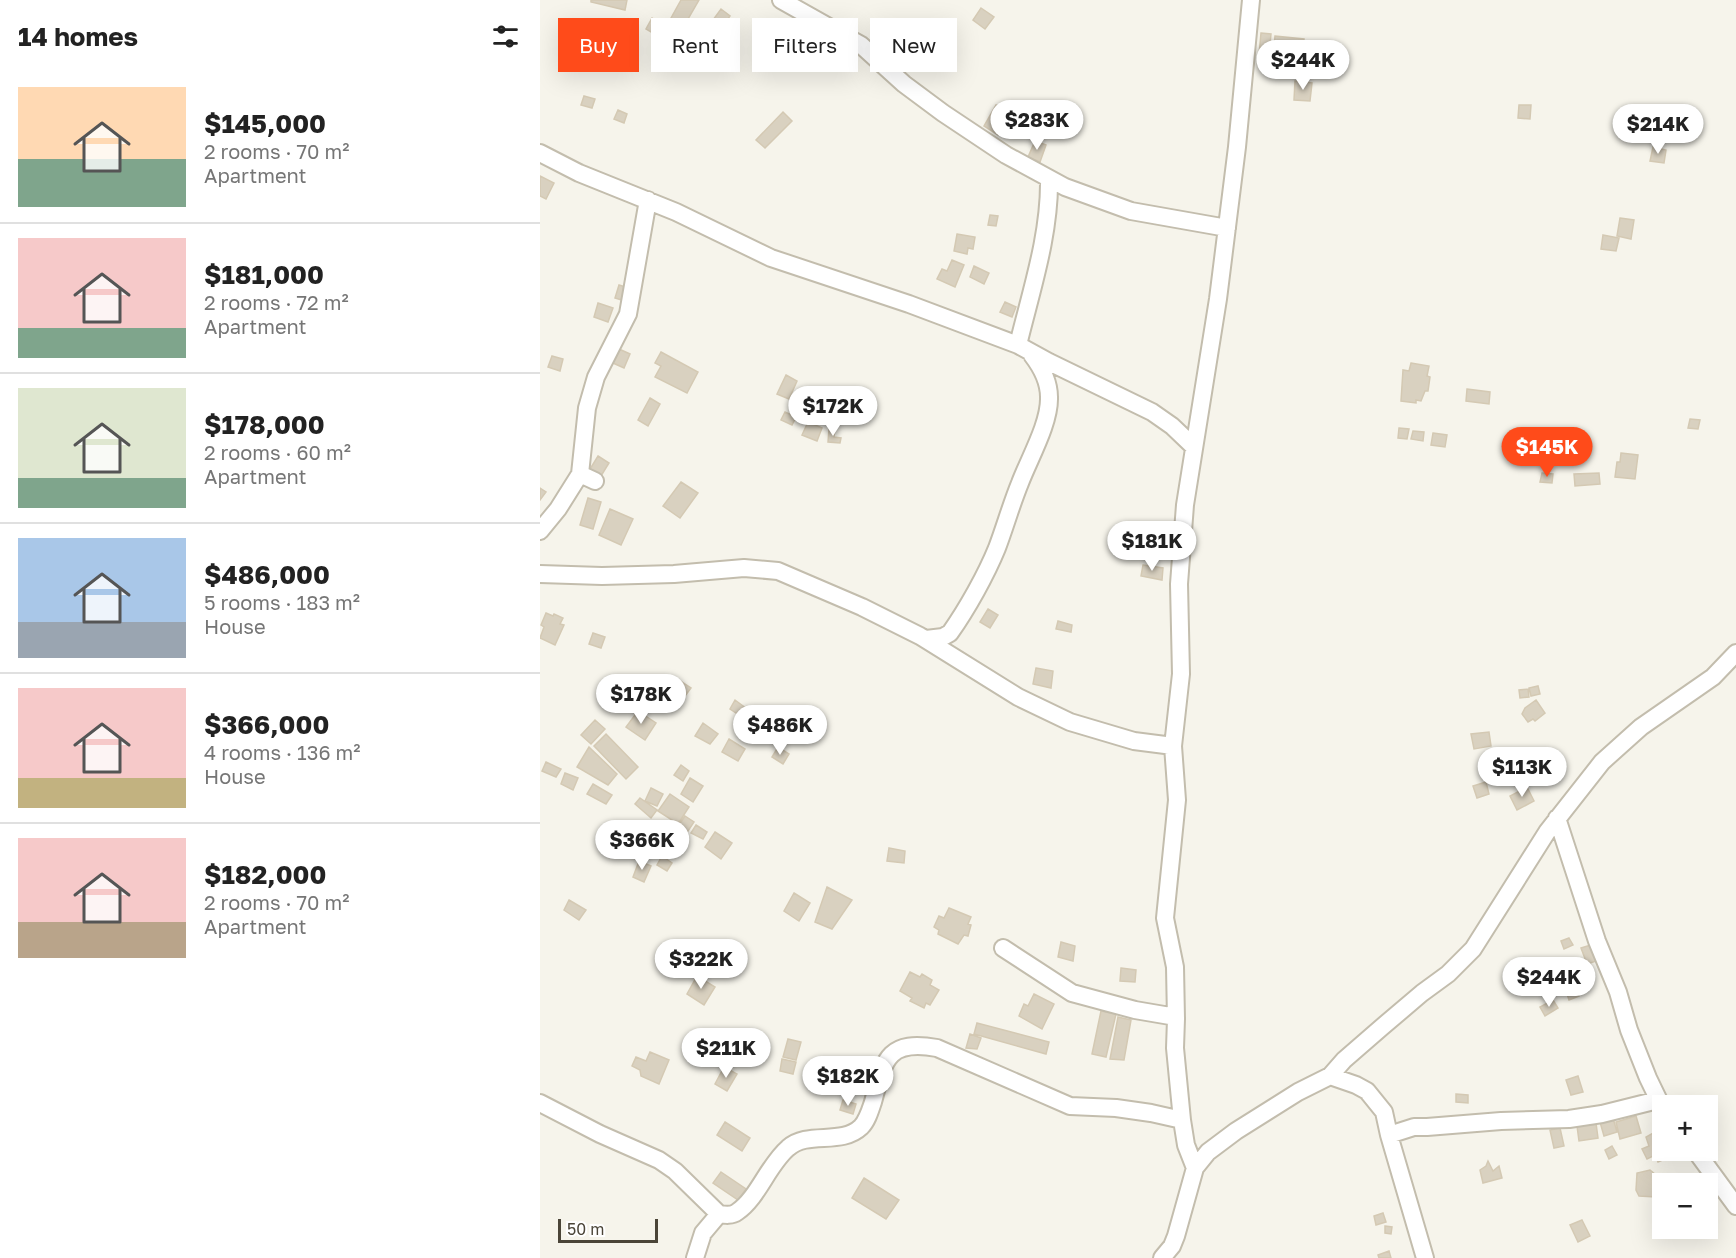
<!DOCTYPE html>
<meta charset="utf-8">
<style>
:root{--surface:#fff;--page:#f2f2f2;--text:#222;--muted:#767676;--line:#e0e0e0;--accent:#ff4b1a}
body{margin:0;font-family:"Golos Text",sans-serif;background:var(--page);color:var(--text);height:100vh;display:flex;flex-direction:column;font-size:22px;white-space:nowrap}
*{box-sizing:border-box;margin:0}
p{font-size:20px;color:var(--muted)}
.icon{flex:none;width:33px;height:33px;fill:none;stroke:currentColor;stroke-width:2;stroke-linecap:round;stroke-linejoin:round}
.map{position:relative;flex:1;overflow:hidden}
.side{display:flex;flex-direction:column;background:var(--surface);width:540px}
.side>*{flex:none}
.guide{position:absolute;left:18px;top:18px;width:570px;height:54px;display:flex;gap:12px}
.buttons{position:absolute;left:1112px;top:1095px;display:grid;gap:12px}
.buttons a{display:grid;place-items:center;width:66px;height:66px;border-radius:0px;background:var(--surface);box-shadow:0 6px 24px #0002;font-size:30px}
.scale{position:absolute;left:18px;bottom:15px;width:100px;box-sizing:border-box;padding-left:6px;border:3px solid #4b4538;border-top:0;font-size:16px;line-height:21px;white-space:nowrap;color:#4b4538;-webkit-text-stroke:4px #fff;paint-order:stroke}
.price{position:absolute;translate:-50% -51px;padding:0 14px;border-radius:21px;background:#fff;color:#222;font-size:20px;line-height:39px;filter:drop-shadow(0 2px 3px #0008)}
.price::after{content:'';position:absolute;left:50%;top:36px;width:18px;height:14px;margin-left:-9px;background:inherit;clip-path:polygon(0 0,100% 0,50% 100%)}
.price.active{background:var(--accent);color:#fff}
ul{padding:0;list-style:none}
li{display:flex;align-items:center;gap:18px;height:150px;padding:0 18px}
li+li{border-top:2px solid var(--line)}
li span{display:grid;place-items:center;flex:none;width:168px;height:120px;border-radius:0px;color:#555}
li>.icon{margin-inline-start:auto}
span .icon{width:72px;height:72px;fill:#fffc;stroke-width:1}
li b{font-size:26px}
h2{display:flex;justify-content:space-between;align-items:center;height:72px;padding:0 18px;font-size:26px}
.chip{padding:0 21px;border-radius:0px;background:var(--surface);box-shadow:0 6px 24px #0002;font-size:21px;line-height:54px}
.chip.active{background:var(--accent);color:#fff}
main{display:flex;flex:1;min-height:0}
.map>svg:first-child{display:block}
</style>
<main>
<section class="side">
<h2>14 homes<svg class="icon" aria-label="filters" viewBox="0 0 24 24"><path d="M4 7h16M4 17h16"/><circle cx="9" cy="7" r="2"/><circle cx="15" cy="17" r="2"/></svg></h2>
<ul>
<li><span style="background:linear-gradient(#ffd9b3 60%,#7fa58c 0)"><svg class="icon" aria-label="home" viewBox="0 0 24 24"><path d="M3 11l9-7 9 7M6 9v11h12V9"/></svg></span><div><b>$145,000</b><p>2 rooms · 70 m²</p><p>Apartment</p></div></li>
<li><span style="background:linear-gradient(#f6c9c9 75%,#7fa58c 0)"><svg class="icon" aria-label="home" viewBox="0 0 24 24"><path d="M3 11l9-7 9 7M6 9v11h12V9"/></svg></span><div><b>$181,000</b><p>2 rooms · 72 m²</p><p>Apartment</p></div></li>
<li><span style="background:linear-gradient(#dfe7d0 75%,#7fa58c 0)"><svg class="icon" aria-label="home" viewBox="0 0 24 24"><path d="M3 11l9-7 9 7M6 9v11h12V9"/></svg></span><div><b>$178,000</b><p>2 rooms · 60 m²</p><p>Apartment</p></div></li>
<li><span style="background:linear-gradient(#a9c7e8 70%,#9aa5b1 0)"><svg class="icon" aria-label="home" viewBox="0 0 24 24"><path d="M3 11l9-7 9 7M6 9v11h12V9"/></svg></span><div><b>$486,000</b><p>5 rooms · 183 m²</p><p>House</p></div></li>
<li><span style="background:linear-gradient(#f6c9c9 75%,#c2b280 0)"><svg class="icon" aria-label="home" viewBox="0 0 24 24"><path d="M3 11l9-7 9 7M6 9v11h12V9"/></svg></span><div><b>$366,000</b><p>4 rooms · 136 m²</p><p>House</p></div></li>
<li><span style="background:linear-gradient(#f6c9c9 70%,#b9a48a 0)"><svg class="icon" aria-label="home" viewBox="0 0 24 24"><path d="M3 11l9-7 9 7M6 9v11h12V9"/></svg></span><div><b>$182,000</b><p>2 rooms · 70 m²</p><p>Apartment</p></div></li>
</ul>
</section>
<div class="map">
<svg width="1196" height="1258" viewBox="0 0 1196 1258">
<rect width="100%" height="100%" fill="#f6f4eb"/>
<path fill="#d9d1c0" stroke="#d4c9b3" stroke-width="1.5" d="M 51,0 L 87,0 L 85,10 L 51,2 Z
M 141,0 L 159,0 L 133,45 L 106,29 L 112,18 L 126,27 Z
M 441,8 L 454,17 L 445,29 L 433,20 Z
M 181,9 L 190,16 L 180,31 L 170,24 Z
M 721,33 L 731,34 L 729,56 L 719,55 Z
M 735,36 L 764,39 L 761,62 L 752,61 L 751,70 L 739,69 L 740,60 L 733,59 Z
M 755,81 L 772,83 L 770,101 L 754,100 Z
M 44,96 L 55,99 L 52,108 L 41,105 Z
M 456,105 L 471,114 L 470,116 L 475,119 L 466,132 L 462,129 L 458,135 L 444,126 Z
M 979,105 L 991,105 L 990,119 L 978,118 Z
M 78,110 L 87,114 L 84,123 L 74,119 Z
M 243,112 L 252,121 L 225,148 L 216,140 Z
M 495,141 L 506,145 L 500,162 L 488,157 Z
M 1113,147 L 1126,150 L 1124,163 L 1110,161 Z
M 0,176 L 14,183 L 6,199 L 0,196 Z
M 450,215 L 458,216 L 456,226 L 448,225 Z
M 1080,218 L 1094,220 L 1091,239 L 1077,236 Z
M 417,234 L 435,237 L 433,249 L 428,248 L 427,254 L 414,251 Z
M 1063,235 L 1079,238 L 1076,251 L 1061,249 Z
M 412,260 L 424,265 L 415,287 L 397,279 L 402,269 L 407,271 Z
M 434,266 L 449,273 L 444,284 L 430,277 Z
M 79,285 L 89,288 L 85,301 L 75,298 Z
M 465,302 L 476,307 L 472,317 L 460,312 Z
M 58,303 L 73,308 L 68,322 L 54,317 Z
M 79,349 L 90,354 L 84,368 L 73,363 Z
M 121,352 L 158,372 L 147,393 L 115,377 L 121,366 L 115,363 Z
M 12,356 L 23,359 L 20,371 L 8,367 Z
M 871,363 L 889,366 L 887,376 L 890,377 L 888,391 L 885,391 L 881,401 L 876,400 L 876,403 L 861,401 L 863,370 L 869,371 Z
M 246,375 L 257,381 L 249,399 L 237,394 Z
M 927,389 L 950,392 L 949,404 L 926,401 Z
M 304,390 L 320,395 L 316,409 L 301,404 Z
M 110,398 L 120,404 L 108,426 L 98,420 Z
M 245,412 L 256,417 L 252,425 L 241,420 Z
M 1150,419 L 1160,420 L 1158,429 L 1148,428 Z
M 268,422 L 282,428 L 277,441 L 262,435 Z
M 859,428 L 869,429 L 867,439 L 858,438 Z
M 289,429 L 295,429 L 294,437 L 301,438 L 300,443 L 288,442 Z
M 873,431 L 884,432 L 883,441 L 871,439 Z
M 893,433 L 907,435 L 905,447 L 891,445 Z
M 973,452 L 985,453 L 984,464 L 972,462 Z
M 1081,453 L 1098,455 L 1095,479 L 1075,477 L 1077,462 L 1080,462 Z
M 58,456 L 69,463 L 61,476 L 50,469 Z
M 1002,473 L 1013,474 L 1012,483 L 1000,482 Z
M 1059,473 L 1060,484 L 1035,486 L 1034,474 Z
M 141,482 L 158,493 L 140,518 L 123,506 Z
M 0,488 L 6,492 L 0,500 Z
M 48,498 L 61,502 L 53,529 L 40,525 Z
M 70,509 L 93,519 L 81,545 L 59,535 Z
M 603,565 L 623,568 L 622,580 L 601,576 Z
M 448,609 L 458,615 L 450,628 L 440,622 Z
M 6,613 L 13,616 L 14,614 L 23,618 L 20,624 L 24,625 L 15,645 L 0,638 L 4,627 L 1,625 Z
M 518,621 L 532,625 L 531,632 L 516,629 Z
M 53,633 L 65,637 L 61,648 L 49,644 Z
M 496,668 L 513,671 L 511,688 L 493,684 Z
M 139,680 L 151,688 L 142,700 L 131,692 Z
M 998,686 L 1000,694 L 991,696 L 989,688 Z
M 988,689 L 989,697 L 980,698 L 979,690 Z
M 195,700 L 207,709 L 202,717 L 190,709 Z
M 996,700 L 1005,713 L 995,721 L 993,719 L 988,722 L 982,714 L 985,708 Z
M 98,711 L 116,723 L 105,740 L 86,727 Z
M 55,720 L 65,729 L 51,744 L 41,735 Z
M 163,723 L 178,734 L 170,744 L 155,736 Z
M 949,732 L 951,746 L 934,749 L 931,734 Z
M 66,734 L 98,767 L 86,779 L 54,746 Z
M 189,739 L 205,749 L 198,761 L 182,752 Z
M 49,747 L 77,774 L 68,785 L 37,767 Z
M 238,747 L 249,754 L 243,764 L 232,757 Z
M 6,762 L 21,769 L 16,777 L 2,771 Z
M 141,765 L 149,771 L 143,781 L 134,775 Z
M 25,773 L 38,778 L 33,790 L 21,784 Z
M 150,778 L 163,786 L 153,802 L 141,794 Z
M 946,782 L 949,794 L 937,798 L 933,786 Z
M 53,784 L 72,795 L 66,804 L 47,794 Z
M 987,787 L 994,801 L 977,810 L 970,796 Z
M 111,788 L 123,794 L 117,806 L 105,801 Z
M 130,794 L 149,807 L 138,824 L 118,811 Z
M 100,798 L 117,810 L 111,818 L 95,804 Z
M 145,816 L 154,822 L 146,834 L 137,828 Z
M 156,825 L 167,832 L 163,839 L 151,833 Z
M 175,832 L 192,843 L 181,859 L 165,847 Z
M 349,848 L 365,851 L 364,863 L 347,861 Z
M 122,856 L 132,863 L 127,871 L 117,865 Z
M 99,861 L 111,866 L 104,882 L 93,877 Z
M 287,887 L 312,900 L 292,929 L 275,922 Z
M 254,893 L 270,903 L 259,921 L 244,911 Z
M 29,900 L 46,910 L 39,920 L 24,910 Z
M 409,908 L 431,917 L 428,924 L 431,925 L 428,936 L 424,935 L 418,944 L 398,934 L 399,930 L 394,927 L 399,916 L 404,918 Z
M 1029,938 L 1033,945 L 1024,949 L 1021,941 Z
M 521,942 L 535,946 L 533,961 L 518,957 Z
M 1054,944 L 1059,960 L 1047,964 L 1041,948 Z
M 581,968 L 596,970 L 595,982 L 580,981 Z
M 370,972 L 380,977 L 382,974 L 392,980 L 390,985 L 399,990 L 390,1005 L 386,1003 L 384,1008 L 370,1001 L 372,998 L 360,991 Z
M 1017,972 L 1025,985 L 1013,992 L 1005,979 Z
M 157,976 L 175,987 L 164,1005 L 147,994 Z
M 1035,987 L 1039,996 L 1029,1000 L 1026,991 Z
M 494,994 L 514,1004 L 502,1029 L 479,1016 L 484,1004 L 488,1006 Z
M 1013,1000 L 1018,1008 L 1005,1016 L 1000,1007 Z
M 561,1011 L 576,1014 L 566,1057 L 552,1054 Z
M 578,1017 L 591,1020 L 584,1060 L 570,1059 Z
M 437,1023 L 509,1042 L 506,1054 L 434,1034 Z
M 430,1034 L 441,1038 L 437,1049 L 426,1048 Z
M 248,1039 L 261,1042 L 256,1060 L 243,1057 Z
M 110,1052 L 129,1060 L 119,1084 L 101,1076 L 100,1070 L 92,1066 L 96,1057 L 106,1061 Z
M 242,1059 L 256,1062 L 253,1074 L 240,1071 Z
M 328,1066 L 335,1070 L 328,1082 L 321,1078 Z
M 184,1067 L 197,1074 L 187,1091 L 175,1084 Z
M 1038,1076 L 1043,1092 L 1031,1095 L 1026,1080 Z
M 916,1094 L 928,1095 L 928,1103 L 916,1102 Z
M 303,1100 L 316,1104 L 313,1114 L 300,1110 Z
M 1096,1116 L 1101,1133 L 1080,1139 L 1076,1122 Z
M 1073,1118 L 1077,1132 L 1064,1136 L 1060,1122 Z
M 185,1122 L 210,1138 L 202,1151 L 177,1135 Z
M 1056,1123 L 1058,1138 L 1039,1141 L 1037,1126 Z
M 1020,1128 L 1024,1146 L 1014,1148 L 1010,1130 Z
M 1122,1128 L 1122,1150 L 1129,1150 L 1125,1153 L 1127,1158 L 1118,1162 L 1115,1155 L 1107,1159 L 1102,1149 L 1109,1146 L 1106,1137 Z
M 1072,1146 L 1077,1155 L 1069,1159 L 1065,1150 Z
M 948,1161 L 953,1171 L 959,1166 L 962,1178 L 943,1183 L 940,1170 L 946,1166 Z
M 1110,1170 L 1121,1179 L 1126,1179 L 1127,1184 L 1122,1184 L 1122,1194 L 1116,1197 L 1099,1196 L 1096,1190 L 1097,1173 Z
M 181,1172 L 206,1189 L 198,1200 L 173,1183 Z
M 324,1178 L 359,1200 L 346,1219 L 312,1198 Z
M 843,1213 L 846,1222 L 836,1225 L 834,1216 Z
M 1042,1220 L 1050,1236 L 1038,1242 L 1030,1225 Z
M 845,1226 L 852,1227 L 851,1234 L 845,1233 Z
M 849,1251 L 851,1258 L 839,1258 L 838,1255 Z"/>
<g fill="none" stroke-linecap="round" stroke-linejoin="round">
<g stroke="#c3bdad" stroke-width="20">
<path id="minor" d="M 241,0 L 321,45 L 364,84 L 403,113 L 466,155 L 525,187 L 591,211 L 687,228
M 0,153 L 39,173 L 136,212 L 231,258 L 369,304 L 478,345 L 509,362 L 612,412 L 632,426 L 654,447
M 478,345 C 491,291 510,235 509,179
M 40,474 L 55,481
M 0,531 L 18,509 L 40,474 L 47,408 L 56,377 L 88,314 L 108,200
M 0,574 L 62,576 L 134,574 L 204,568 L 238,571 L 322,607 L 380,636 L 478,697 L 530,722 L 594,741 L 633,746
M 386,639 L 403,637 L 410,633 C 427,609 446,575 457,548 C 465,527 471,505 480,483 C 489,459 510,423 509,397 C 509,381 502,368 492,355
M 1017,818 L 1057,941 L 1078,992 L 1089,1030 L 1108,1078 L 1122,1107
M 463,948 L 532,993 L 595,1010 L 636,1017
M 790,1076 L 816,1085 L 827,1091 L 844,1112 L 849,1135 L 885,1258
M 0,1103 L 60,1134 L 119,1160 L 135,1171 L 179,1214 C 185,1215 192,1216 197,1212 C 218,1198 228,1165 248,1148 C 268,1130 301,1146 321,1127 C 327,1121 330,1111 333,1102 C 344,1061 346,1039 397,1048 L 530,1106 L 576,1108 L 611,1113 L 642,1120
M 849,1135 L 874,1127 L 887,1127 L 961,1121 L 1029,1119 L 1062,1114 L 1118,1100
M 1155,1150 L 1196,1206
M 655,1168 L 646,1145 L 642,1120 L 635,1048 L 636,1019 L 635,967 L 625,918 L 637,800 L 633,746 L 641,674 L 639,584 L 645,505 L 678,299 L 697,147 L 711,0
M 155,1258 L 163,1233 L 179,1214
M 622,1258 L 632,1246 L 636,1236 L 655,1168 L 668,1152 L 696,1131 L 758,1092 L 790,1076 L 804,1060 L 842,1027 L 882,993 L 908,974 L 933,949 L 1007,832 L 1062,762 L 1101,727 L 1173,677 L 1196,653"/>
</g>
<use href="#minor" stroke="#fff" stroke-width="16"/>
</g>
</svg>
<div class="buttons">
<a>+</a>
<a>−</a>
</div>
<div class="scale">50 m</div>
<b class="price" style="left:763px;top:91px">$244K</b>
<b class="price" style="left:497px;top:151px">$283K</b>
<b class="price" style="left:1118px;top:155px">$214K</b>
<b class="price" style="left:293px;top:437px">$172K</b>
<b class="price active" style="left:1007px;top:478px">$145K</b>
<b class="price" style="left:612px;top:572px">$181K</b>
<b class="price" style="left:101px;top:725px">$178K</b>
<b class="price" style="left:240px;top:756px">$486K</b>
<b class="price" style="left:982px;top:798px">$113K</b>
<b class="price" style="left:102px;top:871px">$366K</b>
<b class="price" style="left:161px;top:990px">$322K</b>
<b class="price" style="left:1009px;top:1008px">$244K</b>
<b class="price" style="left:186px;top:1079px">$211K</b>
<b class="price" style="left:308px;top:1107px">$182K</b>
<div class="guide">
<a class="chip active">Buy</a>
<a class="chip">Rent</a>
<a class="chip">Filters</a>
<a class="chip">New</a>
</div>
</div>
</main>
